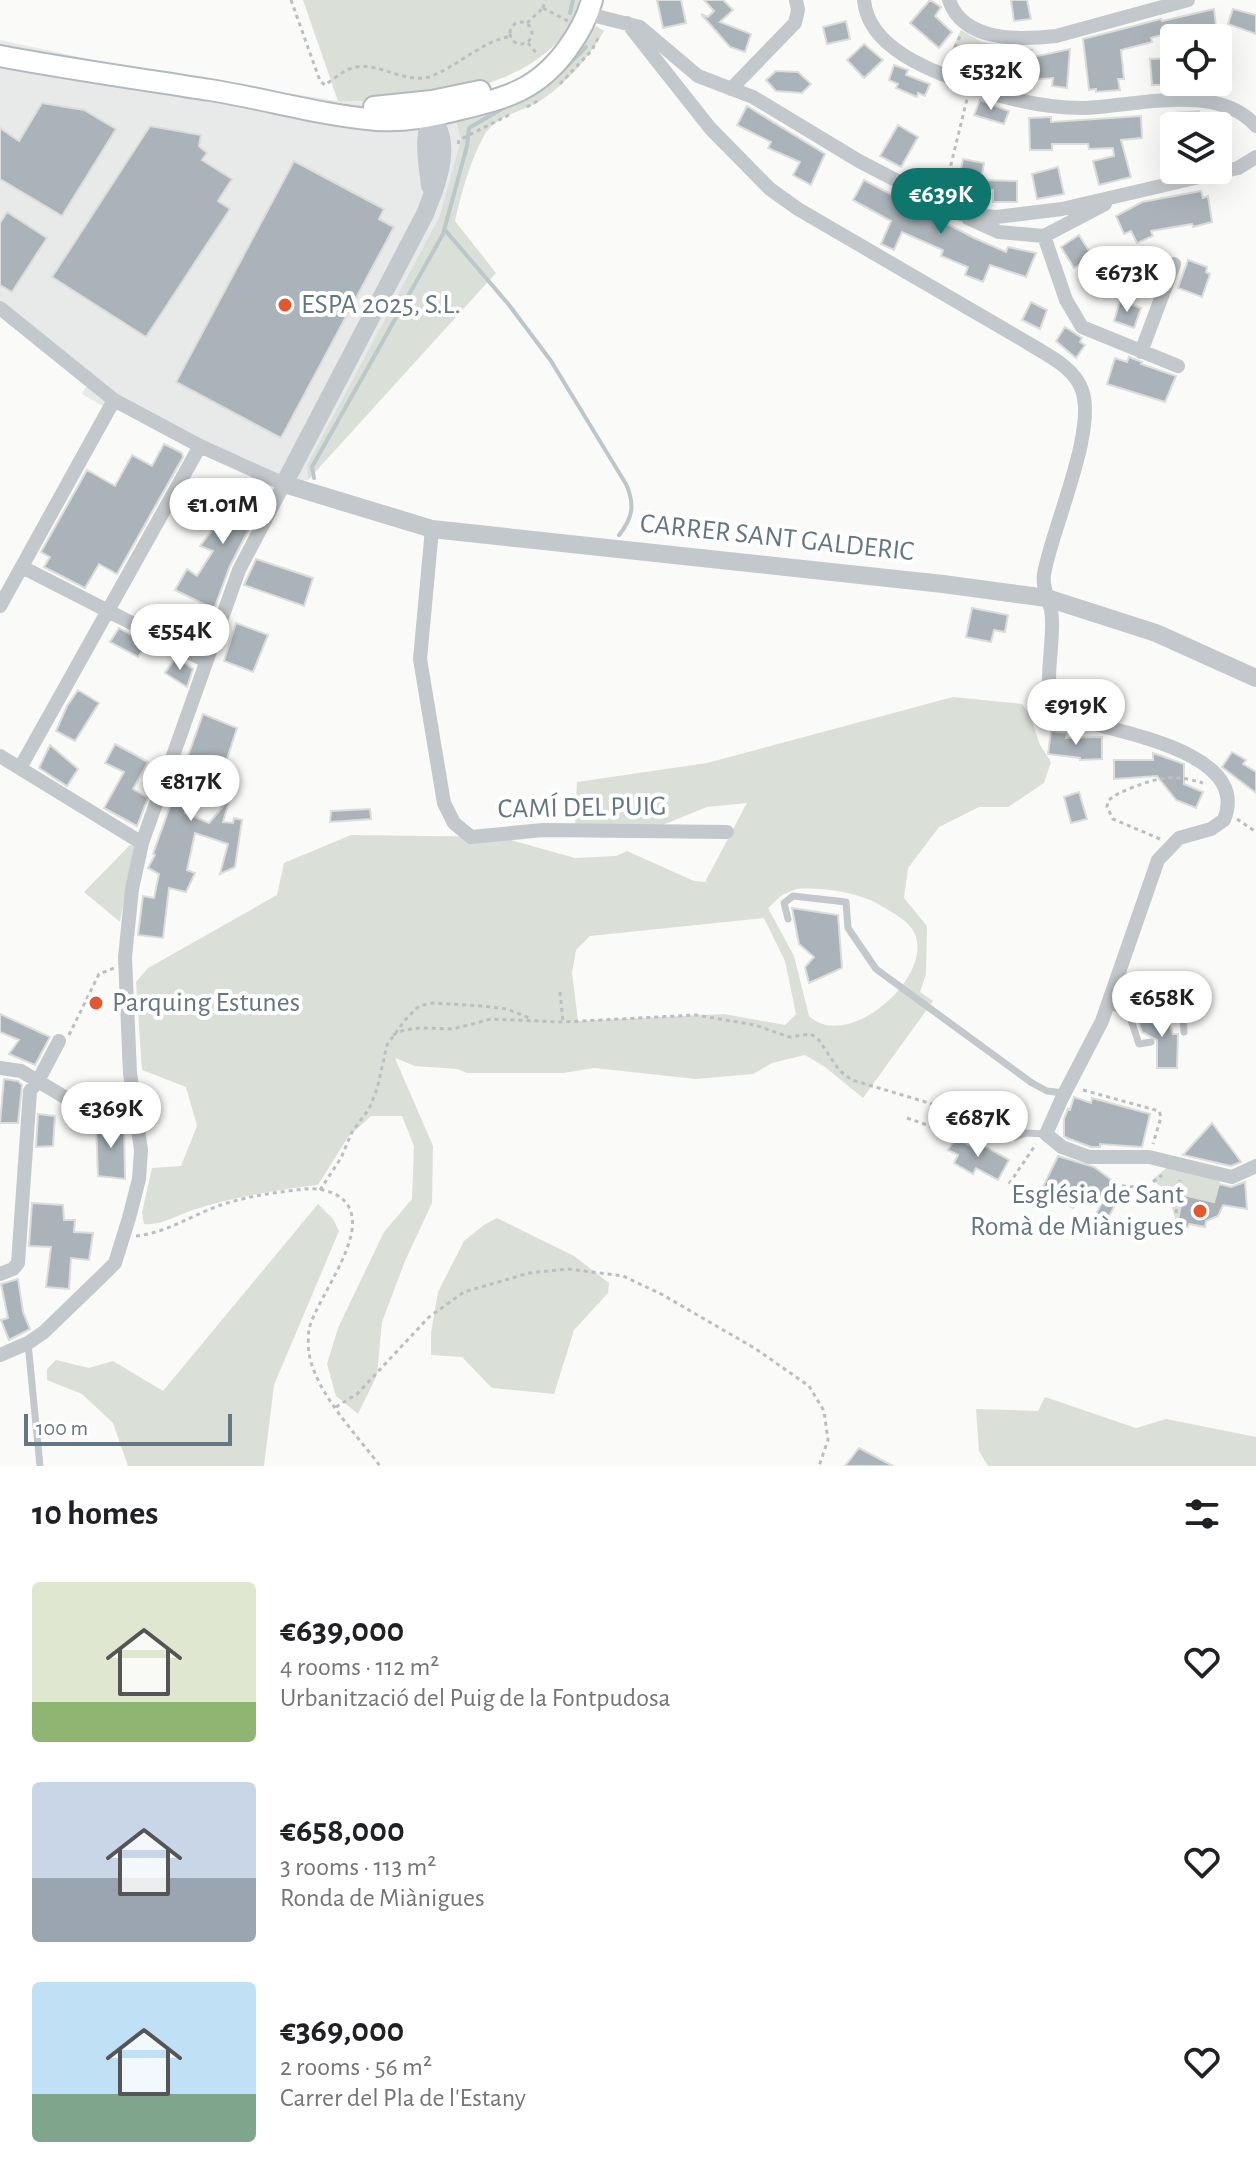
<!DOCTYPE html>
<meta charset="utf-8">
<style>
:root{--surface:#fff;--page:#f6f6f6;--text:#202124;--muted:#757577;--accent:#0f766e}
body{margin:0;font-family:"Alegreya Sans",sans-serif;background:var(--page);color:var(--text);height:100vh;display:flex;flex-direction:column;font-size:30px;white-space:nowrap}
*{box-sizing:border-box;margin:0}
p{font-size:26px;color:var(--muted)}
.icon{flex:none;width:44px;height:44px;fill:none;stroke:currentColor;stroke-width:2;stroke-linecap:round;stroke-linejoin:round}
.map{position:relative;height:1466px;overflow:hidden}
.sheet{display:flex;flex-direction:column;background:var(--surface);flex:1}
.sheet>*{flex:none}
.controls{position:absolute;left:1160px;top:24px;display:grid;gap:16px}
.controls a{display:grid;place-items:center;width:72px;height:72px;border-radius:8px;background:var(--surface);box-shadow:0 8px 32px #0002;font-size:40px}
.scale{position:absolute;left:24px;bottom:20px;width:208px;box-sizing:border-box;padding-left:8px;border:4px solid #657683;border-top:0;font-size:22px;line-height:28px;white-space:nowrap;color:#657683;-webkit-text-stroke:6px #fff;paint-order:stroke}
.price{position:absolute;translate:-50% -68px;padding:0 18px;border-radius:28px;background:#fff;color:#222;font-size:26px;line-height:52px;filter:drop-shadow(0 2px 4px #0008)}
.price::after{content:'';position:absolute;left:50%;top:48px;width:24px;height:18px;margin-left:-12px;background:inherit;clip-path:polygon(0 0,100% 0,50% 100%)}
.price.on{background:var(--accent);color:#fff}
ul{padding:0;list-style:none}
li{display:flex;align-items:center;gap:24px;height:200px;padding:0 32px}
li span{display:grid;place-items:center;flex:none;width:224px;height:160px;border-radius:8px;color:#555}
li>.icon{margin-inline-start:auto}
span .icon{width:96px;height:96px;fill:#fffc;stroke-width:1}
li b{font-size:34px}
h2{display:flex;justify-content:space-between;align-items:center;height:96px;padding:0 32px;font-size:34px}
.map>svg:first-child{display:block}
</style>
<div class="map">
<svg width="1256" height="1466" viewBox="0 0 1256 1466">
<rect width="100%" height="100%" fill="#fafaf8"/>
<path fill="#e8e9e9" d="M 0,40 L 135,69 L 338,101 L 368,102 L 449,93 L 461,139 L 441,216 L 307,465 L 308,480 L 273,485 L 121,409 L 104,407 L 82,394 L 86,386 L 0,314 Z"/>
<path fill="#dadfd7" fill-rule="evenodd" d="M 303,0 L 582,0 C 553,92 420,103 338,101 Z
M 596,26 L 604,31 C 589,57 568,82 543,99 C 526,111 496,115 485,134 C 471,158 461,193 455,221 L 496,273 L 308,480 L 307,465 L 440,216 L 461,139 L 456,120 L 569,53 Z
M 961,30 L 982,42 L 1012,47 L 1005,88 L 999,86 L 1001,73 L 958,56 L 952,67 L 945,64 Z
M 953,697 L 1022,704 L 1029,713 L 1040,745 L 1051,762 L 1044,783 L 1008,807 L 979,807 L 939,827 L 908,868 L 904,898 L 927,926 L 926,974 L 920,992 L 933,1001 L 863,1098 L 825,1067 L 805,1055 L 772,1063 L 753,1074 L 696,1079 L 594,1068 L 563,1073 L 467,1073 L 457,1069 L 415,1066 L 395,1058 L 433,1146 L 432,1203 L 405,1261 L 382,1322 L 377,1375 L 358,1414 L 336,1396 L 327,1364 L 338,1328 L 384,1232 L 412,1199 L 414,1146 L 402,1116 L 371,1116 L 348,1137 L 318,1185 C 276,1190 234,1197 193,1210 C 177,1215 161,1226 144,1224 L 142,1213 L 152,1168 L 181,1166 L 197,1126 L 186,1087 L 142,1070 L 136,982 L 148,968 L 277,895 L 284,863 L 351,835 L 500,837 L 575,858 L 616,856 L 627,851 L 694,881 L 705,882 L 747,803 L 707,807 L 655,828 L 575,826 L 577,782 L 707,763 ZM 796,889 C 822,887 857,892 880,905 C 891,912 908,920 914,932 C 936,976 848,1053 809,1016 L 794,956 L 768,908 L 782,895 ZM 764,918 L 785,961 L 796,1014 L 785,1025 L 724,1014 L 578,1021 L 572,973 L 576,950 L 590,936 Z
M 130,845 L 134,846 L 120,922 L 84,892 Z
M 1171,1164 L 1221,1177 L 1214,1202 L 1183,1195 L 1177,1225 L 1167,1191 L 1152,1180 Z
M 318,1204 L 333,1219 L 339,1231 L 274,1385 L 264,1466 L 128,1466 L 113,1423 L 82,1394 L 47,1380 L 47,1369 L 56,1360 L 89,1368 L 113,1361 L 163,1391 Z
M 497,1218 L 574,1256 L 609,1283 L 608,1293 L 574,1330 L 554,1394 L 492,1388 L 462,1357 L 431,1355 L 431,1333 L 438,1292 L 464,1241 L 484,1225 Z
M 1045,1397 L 1136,1428 L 1166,1419 L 1256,1437 L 1256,1466 L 988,1466 L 979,1451 L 976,1409 L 1038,1411 Z"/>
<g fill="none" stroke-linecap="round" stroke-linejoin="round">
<path stroke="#bbc7cb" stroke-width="4" d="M 570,13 L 573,0
M 563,70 L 586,47
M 445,230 L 509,305 L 551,361 L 626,484 C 635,504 633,518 619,535
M 314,478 L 312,467 L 443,234 L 467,146 L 469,128 L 505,107"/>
</g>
<path fill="#aab3b9" stroke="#dcdcda" stroke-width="2" d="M 657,0 L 681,0 L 686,23 L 663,28 Z
M 704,0 L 723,0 L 733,10 L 720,22 L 751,34 L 745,52 L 730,47 L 701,14 L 708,17 L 714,11 Z
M 930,0 L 941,7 L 935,16 L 952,32 L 939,48 L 910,23 Z
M 1011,0 L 1027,0 L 1031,19 L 1014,21 Z
M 1214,9 L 1216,26 L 1164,30 L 1165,34 L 1151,38 L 1152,42 L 1121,50 L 1124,79 L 1118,79 L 1120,90 L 1096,92 L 1096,89 L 1089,90 L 1083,39 L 1161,19 L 1162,21 Z
M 1233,9 L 1256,15 L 1256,34 L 1228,24 Z
M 846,21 L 850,39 L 827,44 L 823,27 Z
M 864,44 L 883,60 L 864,78 L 847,60 Z
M 1070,49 L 1067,88 L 1052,86 L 1053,78 L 1028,80 L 1028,62 L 1019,84 L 1016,52 L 1032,50 L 1029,58 Z
M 1174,58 L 1174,85 L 1152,85 L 1150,59 Z
M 894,65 L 908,70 L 906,75 L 930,84 L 925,96 L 918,93 L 917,97 L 896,88 L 898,84 L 889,80 Z
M 776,71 L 798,72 L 811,84 L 802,93 L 776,91 L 766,80 Z
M 980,100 L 1009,111 L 1004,124 L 974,115 Z
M 42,103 L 84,110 L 116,129 L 62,216 L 0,179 L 0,128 L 19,141 Z
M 747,106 L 825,154 L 811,185 L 793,175 L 800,162 L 768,148 L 771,142 L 737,125 Z
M 1199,111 L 1201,126 L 1174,126 L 1174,173 L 1166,175 L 1162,148 L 1166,148 L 1163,114 Z
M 1141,116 L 1142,138 L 1121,140 L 1131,177 L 1099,185 L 1093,161 L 1114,156 L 1113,148 L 1089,149 L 1088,144 L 1052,144 L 1052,150 L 1030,150 L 1029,118 L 1051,117 L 1051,122 Z
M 898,125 L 918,137 L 901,167 L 880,156 Z
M 150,126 L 201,135 L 199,146 L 207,153 L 202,160 L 232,179 L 218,201 L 230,209 L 146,337 L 52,277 Z
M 963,159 L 984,163 L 981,180 L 1017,181 L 1017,202 L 993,202 L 993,190 L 958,184 Z
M 294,161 L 384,209 L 379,219 L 394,227 L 281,438 L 176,382 Z
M 1058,167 L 1064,194 L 1037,199 L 1032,174 Z
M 864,180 L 974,238 L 1006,252 L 1008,247 L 1036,253 L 1026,277 L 990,265 L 983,282 L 965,275 L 968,267 L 941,256 L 943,250 L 902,232 L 894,250 L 881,244 L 891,221 L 853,200 Z
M 1201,191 L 1203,198 L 1208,196 L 1212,222 L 1193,227 L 1192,224 L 1151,231 L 1153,236 L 1137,243 L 1131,231 L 1124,234 L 1116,216 L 1142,202 Z
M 7,212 L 47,238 L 12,292 L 0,285 L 0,223 Z
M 1079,235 L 1092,256 L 1074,268 L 1061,247 Z
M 1188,260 L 1207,267 L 1206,272 L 1210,274 L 1202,297 L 1178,288 Z
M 1120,301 L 1141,308 L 1134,328 L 1114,321 Z
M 1031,302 L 1047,310 L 1040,329 L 1022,320 Z
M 1065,327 L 1082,338 L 1080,342 L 1085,345 L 1076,358 L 1056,341 Z
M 1129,357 L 1142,362 L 1141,364 L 1176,376 L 1165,402 L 1107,384 L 1115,358 L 1127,362 Z
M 164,444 L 182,453 L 183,457 L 117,574 L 99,564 L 85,588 L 44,567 L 50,557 L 41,552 L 87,470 L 115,486 L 132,455 L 152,466 Z
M 238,480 L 266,497 L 247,526 L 250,527 L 230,566 L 214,609 L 175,590 L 187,569 L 197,576 L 213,551 L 200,546 L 228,510 L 223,507 Z
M 256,559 L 313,578 L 304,606 L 244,585 Z
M 972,608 L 1008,615 L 1005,632 L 994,630 L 991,642 L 966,637 Z
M 236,623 L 268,635 L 253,672 L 224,661 Z
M 119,628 L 147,644 L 138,657 L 110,642 Z
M 176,657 L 193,669 L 187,687 L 165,673 Z
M 78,690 L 99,703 L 75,741 L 56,731 L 67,706 Z
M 203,714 L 237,728 L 224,768 L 221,767 L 209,794 L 193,795 L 185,813 L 209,823 L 230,798 L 223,822 L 233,823 L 234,818 L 242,820 L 235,867 L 220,874 L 228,844 L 195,833 L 187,870 L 195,873 L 186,892 L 169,888 L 163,938 L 138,935 L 143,896 L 154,898 L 159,874 L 148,868 L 155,855 L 153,854 Z
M 1051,731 L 1067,733 L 1066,738 L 1102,737 L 1102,759 L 1080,760 L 1080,758 L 1048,754 Z
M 115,744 L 148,762 L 133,789 L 148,798 L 137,826 L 104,808 L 124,772 L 105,763 Z
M 50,745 L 78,769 L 67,786 L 39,768 Z
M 1232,752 L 1246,760 L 1243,764 L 1256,772 L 1256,793 L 1222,767 Z
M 1153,753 L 1184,764 L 1184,784 L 1203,792 L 1196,808 L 1176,800 L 1157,776 L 1114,779 L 1114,760 L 1153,760 Z
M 1079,792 L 1087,819 L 1071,823 L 1064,797 Z
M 370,809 L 371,819 L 330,822 L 331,811 Z
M 792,908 L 838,915 L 842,968 L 809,983 L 805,967 L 814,957 L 799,944 Z
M 1166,1012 L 1173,1034 L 1178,1034 L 1177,1068 L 1157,1068 L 1157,1040 L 1142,1032 L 1137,1017 Z
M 0,1014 L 50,1037 L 35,1065 L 9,1054 L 19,1040 L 0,1032 Z
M 4,1079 L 18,1081 L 22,1085 L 18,1123 L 0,1123 Z
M 1074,1097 L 1091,1103 L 1092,1098 L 1150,1114 L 1142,1147 L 1100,1144 L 1100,1147 L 1091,1147 L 1067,1138 L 1064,1136 L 1064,1119 L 1068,1109 L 1070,1110 Z
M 38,1114 L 55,1116 L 53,1146 L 36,1147 Z
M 96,1123 L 124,1124 L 125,1179 L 98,1176 Z
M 1212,1123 L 1236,1155 L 1241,1162 L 1231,1166 L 1183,1155 Z
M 957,1136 L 968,1145 L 974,1146 L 977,1142 L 1009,1160 L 998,1180 L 976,1168 L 973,1174 L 954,1163 L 958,1155 L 948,1150 Z
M 1058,1156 L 1094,1167 L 1114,1182 L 1108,1192 L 1119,1198 L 1107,1220 L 1096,1214 L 1104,1199 L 1083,1189 L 1073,1208 L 1041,1191 Z
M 1245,1182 L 1247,1209 L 1223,1205 L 1218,1216 L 1206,1221 L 1205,1227 L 1189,1224 L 1188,1227 L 1177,1225 L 1183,1195 L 1214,1202 L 1219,1184 L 1231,1187 Z
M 32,1203 L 63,1205 L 64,1220 L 75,1220 L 74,1232 L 93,1233 L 89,1260 L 71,1258 L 69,1289 L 46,1287 L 51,1247 L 29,1246 Z
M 18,1279 L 23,1312 L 30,1329 L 9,1340 L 1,1320 L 8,1318 L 1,1284 Z
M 859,1448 L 893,1466 L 845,1466 Z"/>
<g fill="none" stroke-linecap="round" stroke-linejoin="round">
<g stroke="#b3babf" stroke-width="24">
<path id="secondary" d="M 0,56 C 69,69 140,79 210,90 C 266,99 320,115 377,120 C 406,122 433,116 461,109 C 507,98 539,89 568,48 C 579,33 587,19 592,0
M 374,107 L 432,101 L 480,91"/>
</g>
<path stroke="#bbbfc2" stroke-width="3" stroke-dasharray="4 4" stroke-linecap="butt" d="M 291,0 L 320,81 L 325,85 C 333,79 343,71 352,68 C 379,60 405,86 432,76 C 459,65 481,42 511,36
M 543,8 L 568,21
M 543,8 L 545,0
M510 33a11 11 0 1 1 22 0a11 11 0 1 1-22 0Z
M 527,23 L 543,8
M 528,43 L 538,55
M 948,62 L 960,36
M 560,84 L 592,50 L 598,38 L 595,36
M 1003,85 L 1010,49
M 527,107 L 541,99
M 458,144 L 459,140 L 509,115
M 945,189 L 967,99
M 1237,819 L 1256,832
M 1160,839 L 1113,819 L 1107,807 L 1108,801 C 1115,794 1122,792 1131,788 C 1160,777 1173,774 1203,783
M 560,992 L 563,1022
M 69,1035 L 99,974 L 114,968
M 393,1035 L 404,1030 L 420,1028 L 453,1029 L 491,1019 L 563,1022 L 696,1015 L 755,1025 L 789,1037 L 811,1034 L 819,1040 L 839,1070 L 852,1080 L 939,1106 L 996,1114 L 1024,1123
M 1083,1090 L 1159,1111 L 1161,1117 L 1153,1144
M 907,1118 L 930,1126 L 970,1122
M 1009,1184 L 1036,1144
M 1114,1184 C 1132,1189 1148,1188 1162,1175
M 320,1190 L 341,1158 L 352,1132 L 369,1109 L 377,1089 L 387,1045 L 405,1020 L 419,1006 L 433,1003 L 483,1006 L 507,1009 L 529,1018
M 1176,1213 L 1180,1180
M 136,1236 C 166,1233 192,1215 221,1205 C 248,1196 277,1192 305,1189 C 317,1188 330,1190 340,1197 C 378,1225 318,1294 309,1329 C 308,1336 308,1346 309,1353 C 315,1392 357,1435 380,1466
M 336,1407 L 357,1394 L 429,1317 L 464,1292 L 529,1273 L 568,1269 L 623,1276 L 663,1295 L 756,1349 L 809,1386 L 824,1411 L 828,1440 L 819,1466"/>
<path stroke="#c3c8cc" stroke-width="7" d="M 788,919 L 784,903 L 793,896 L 846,902 L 848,928 L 876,969 L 1032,1083 L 1047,1091 L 1064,1093
M 1108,1004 L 1123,1012 L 1172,1005 L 1183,1012 L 1184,1032
M 1128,1011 L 1139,1044 L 1151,1042
M 971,1139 L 978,1128 L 988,1126 L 1015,1137 L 1026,1133 L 1046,1134
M 28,1343 L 40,1466"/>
<path stroke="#c3c8cc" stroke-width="14" d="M 864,0 C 869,58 956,78 1001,96 C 1027,103 1055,108 1082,108 C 1133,107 1217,81 1256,126
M 949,0 C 963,42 1020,40 1056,36 L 1188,0
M 588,14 L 640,27 L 698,76 L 753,97 L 859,161 L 961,214 L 996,217 L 1062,209 L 1238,168 L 1256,157
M 627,23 L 710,128 L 770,189 L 798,209 L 1028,343 C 1047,355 1074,367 1082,390 C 1097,431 1052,528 1044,574 C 1042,586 1048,598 1051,610 C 1053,621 1052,635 1051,646 C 1050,674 1041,700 1070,717 C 1113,732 1252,750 1224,820 L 1211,829 L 1179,838 L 1158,860 L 1102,1021 L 1062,1098 L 1046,1134 L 1062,1147 L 1089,1157 L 1149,1157 L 1232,1177 L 1256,1166
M 731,89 L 795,23 L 798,10 L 796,0
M 1105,204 L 1044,236 L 1066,300 L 1082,327 L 1178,366
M 968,218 L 999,232 L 1044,236
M 0,308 L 114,400 L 200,446 L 284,484 L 239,570 L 142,843 L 132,889 L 125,957 L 130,1073 L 141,1150 L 139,1179 L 129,1218 L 115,1263 L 104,1274 L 44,1332 L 28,1343 L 0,1355
M 1141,352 L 1174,264
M 432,529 L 420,659 L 444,803 L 454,823 L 471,837 L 543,830 L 727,832
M 22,567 L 206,661
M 0,606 L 114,400
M 0,756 L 142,843
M 20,768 L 200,446
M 0,1068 L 21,1071 L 83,1108 L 133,1106
M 0,1274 L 13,1269 L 18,1263 L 30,1091 L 38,1081 L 59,1041"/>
<path stroke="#c3c8cc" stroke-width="18" d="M 421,110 C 459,133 437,183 425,214 L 284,484 L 432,529 L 943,584 L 1047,598 L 1156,633 L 1256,678
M 430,186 C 428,163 420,134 435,114"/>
<use href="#secondary" stroke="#fff" stroke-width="20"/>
</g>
<g fill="#e4572e" stroke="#fff" stroke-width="3">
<circle cx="285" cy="305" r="8"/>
<circle cx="96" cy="1003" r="8"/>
<circle cx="1200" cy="1211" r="8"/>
</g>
<g text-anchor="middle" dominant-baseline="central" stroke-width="8" stroke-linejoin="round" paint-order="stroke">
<g font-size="28" fill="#657683" stroke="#fff" text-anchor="start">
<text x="301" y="305">ESPA 2025, S.L.</text>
<text x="112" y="1003">Parquing Estunes</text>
<text x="1184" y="1195" text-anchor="end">Església de Sant<tspan x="1184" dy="32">Romà de Miànigues</tspan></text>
</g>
<g font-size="28" fill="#657683" stroke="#fff">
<text transform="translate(777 538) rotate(6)">CARRER SANT GALDERIC</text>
<text transform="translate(582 808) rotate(-1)">CAMÍ DEL PUIG</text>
</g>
</g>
</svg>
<div class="controls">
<a><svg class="icon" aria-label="locate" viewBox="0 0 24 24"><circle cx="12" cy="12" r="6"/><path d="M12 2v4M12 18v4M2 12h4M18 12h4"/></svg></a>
<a><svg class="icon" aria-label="layers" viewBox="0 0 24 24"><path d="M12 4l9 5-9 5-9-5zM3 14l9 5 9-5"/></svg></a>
</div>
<div class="scale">100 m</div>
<b class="price" style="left:991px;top:112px">€532K</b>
<b class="price on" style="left:941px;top:236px">€639K</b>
<b class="price" style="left:1127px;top:314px">€673K</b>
<b class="price" style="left:223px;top:546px">€1.01M</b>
<b class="price" style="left:180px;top:672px">€554K</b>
<b class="price" style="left:1076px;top:747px">€919K</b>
<b class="price" style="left:191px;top:823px">€817K</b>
<b class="price" style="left:1162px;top:1039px">€658K</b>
<b class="price" style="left:111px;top:1150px">€369K</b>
<b class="price" style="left:978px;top:1159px">€687K</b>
</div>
<section class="sheet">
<h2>10 homes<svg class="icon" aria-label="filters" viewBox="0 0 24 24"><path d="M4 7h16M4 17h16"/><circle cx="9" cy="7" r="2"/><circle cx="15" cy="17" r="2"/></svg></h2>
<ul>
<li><span style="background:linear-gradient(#dfe7d0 75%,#8fb573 0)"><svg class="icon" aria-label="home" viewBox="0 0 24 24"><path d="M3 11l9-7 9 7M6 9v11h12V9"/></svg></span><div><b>€639,000</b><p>4 rooms · 112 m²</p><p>Urbanització del Puig de la Fontpudosa</p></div><svg class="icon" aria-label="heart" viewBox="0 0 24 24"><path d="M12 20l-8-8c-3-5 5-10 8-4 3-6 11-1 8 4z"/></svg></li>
<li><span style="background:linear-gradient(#c9d6e8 60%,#9aa5b1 0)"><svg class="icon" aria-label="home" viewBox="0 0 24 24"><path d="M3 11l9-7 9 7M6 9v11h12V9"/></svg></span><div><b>€658,000</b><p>3 rooms · 113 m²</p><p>Ronda de Miànigues</p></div><svg class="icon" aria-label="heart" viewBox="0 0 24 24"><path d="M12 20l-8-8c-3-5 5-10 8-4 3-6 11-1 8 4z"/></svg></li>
<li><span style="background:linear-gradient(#bfe0f5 70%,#7fa58c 0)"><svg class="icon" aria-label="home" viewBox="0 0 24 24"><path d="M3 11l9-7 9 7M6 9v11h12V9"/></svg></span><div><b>€369,000</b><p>2 rooms · 56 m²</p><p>Carrer del Pla de l'Estany</p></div><svg class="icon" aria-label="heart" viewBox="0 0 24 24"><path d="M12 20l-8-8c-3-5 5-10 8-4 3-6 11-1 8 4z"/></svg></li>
</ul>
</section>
